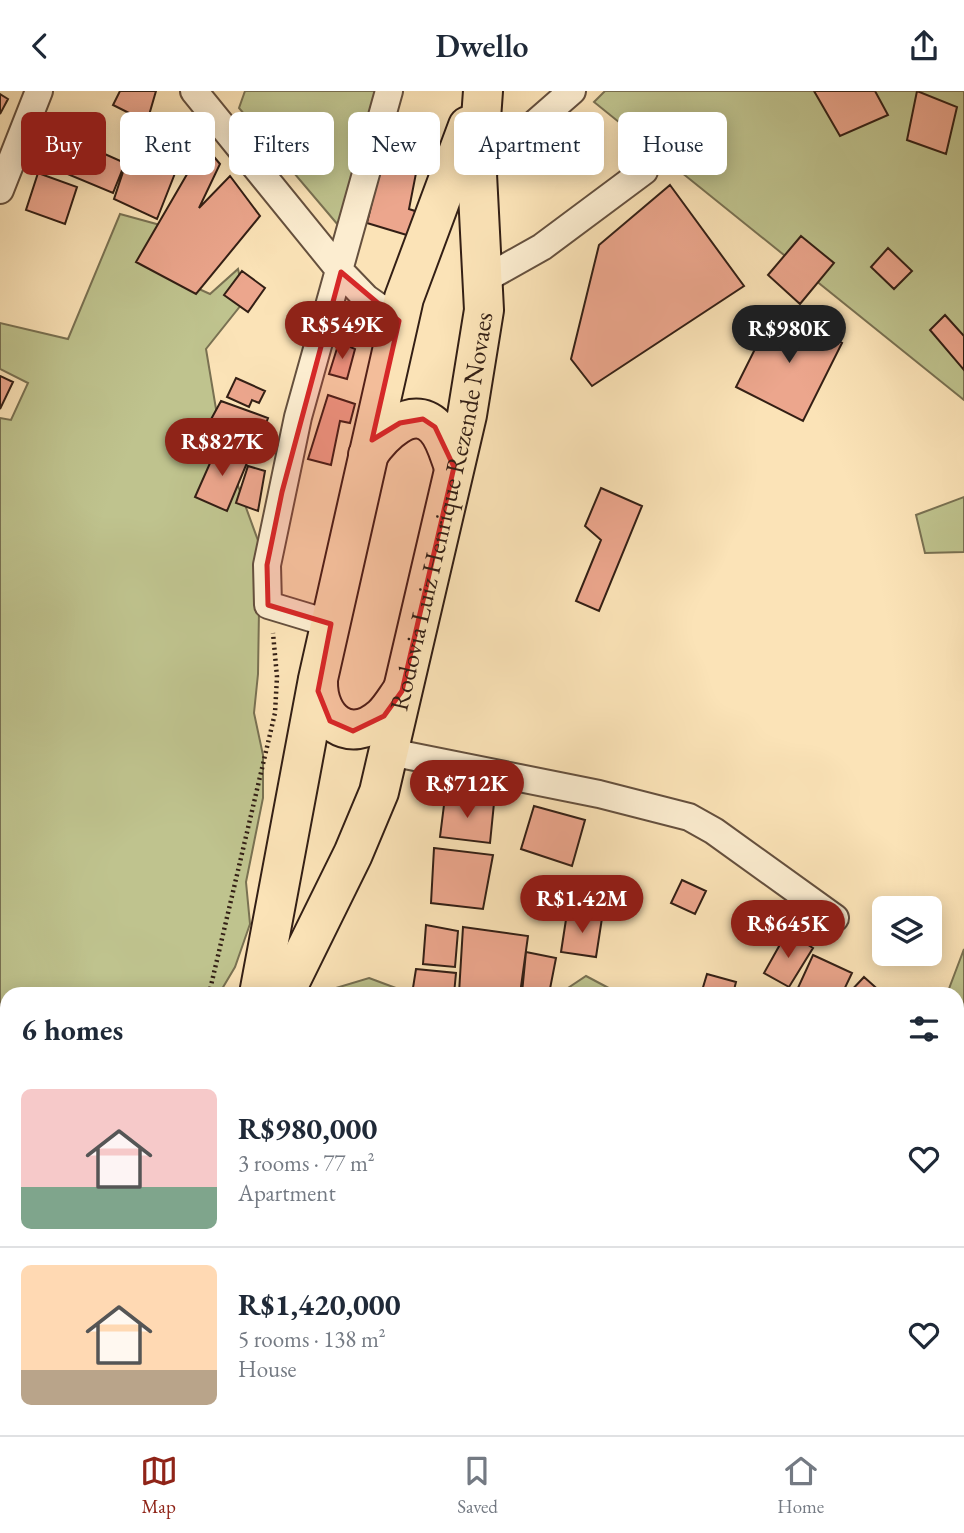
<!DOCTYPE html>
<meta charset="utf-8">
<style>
:root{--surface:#fff;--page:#f6f6f7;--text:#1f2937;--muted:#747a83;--line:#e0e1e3;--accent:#8f2418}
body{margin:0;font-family:"EB Garamond",serif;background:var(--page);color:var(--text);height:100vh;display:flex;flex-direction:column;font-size:26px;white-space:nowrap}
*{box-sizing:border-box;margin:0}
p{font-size:23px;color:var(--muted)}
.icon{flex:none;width:38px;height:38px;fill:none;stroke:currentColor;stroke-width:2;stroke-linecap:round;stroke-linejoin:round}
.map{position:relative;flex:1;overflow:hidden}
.panel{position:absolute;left:0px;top:896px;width:964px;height:448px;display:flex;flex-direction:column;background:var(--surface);border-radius:21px 21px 0 0;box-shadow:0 4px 18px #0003}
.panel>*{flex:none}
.guide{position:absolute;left:21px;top:21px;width:922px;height:63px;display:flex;gap:14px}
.fabs{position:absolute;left:872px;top:805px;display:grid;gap:14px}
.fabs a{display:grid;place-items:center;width:70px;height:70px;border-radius:10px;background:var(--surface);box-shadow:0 4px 18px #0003;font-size:35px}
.price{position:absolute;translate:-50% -60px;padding:0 16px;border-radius:24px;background:var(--accent);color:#fff;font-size:23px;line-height:46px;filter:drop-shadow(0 2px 4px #0008)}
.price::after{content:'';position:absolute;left:50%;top:42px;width:21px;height:16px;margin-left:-10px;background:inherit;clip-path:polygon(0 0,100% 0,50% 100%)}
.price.selected{background:#222;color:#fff}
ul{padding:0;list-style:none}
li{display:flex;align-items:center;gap:21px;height:175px;padding:0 21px}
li+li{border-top:2px solid var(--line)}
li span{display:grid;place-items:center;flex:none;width:196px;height:140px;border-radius:10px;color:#555}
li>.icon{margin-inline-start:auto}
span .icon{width:84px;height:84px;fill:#fffc;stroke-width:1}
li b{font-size:30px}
h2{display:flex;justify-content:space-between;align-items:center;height:84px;padding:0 21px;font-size:30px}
.pill{padding:0 24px;border-radius:10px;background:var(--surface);box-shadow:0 4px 18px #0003;font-size:24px;line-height:63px}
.pill.selected{background:var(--accent);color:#fff}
header{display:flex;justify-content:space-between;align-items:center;height:91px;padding:0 21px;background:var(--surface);font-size:32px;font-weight:600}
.tab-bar{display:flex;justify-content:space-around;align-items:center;height:98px;border-top:2px solid var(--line);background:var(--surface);font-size:19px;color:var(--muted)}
.tab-bar a{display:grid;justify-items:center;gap:4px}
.tab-bar .selected{color:var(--accent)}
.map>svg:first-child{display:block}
</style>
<header><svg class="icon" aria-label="back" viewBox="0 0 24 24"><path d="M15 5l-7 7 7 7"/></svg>Dwello<svg class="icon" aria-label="share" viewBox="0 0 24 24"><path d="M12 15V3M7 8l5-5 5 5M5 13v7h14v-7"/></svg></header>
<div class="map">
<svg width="964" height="1344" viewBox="0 0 964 1344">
<rect width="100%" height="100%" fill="#fbe3b7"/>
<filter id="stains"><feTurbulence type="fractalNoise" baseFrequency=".00286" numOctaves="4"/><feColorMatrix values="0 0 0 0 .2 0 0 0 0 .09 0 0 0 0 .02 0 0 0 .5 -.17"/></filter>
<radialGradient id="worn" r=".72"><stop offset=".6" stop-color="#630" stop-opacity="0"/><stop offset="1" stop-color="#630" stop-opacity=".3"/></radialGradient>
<path fill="#bfc38e" stroke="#797152" stroke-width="2" d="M 245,0 L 380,0 L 344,141 L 239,17 Z
M 605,0 L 964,0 L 964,309 L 594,11 Z
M 120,123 L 171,137 L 157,179 L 210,203 L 238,178 L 245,209 L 206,258 L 221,348 L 260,455 L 258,583 L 254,622 L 263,664 L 263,707 L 246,791 L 250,833 L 235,876 L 219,903 L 7,903 L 7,962 L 0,963 L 0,327 L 11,329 L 28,292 L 0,278 L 0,232 L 68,248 Z
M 964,406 L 964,461 L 925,462 L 916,424 Z
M 964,858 L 964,1094 L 957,1099 L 957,903 L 947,903 Z
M 586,885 L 620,903 L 559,903 Z
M 369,887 L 412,903 L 316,903 Z
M 0,1044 L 7,1044 L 7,1337 L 63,1337 L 51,1344 L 0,1344 Z
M 386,1337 L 622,1337 L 635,1344 L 387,1344 Z"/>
<path fill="#eca68d" stroke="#331f15" stroke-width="2" d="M 120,0 L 156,0 L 147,31 L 113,14 Z
M 814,0 L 875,0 L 888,24 L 840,45 Z
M 917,0 L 957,16 L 946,63 L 907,49 Z
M 0,3 L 8,8 L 0,23 Z
M 42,35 L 125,72 L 113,102 L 29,67 Z
M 135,45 L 181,67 L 157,128 L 114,108 Z
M 204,54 L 220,73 L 199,117 L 230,85 L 260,125 L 196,203 L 136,171 Z
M 384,60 L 418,72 L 409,118 L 418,121 L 410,145 L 367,132 Z
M 38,82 L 77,96 L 65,133 L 26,119 Z
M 670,94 L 744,195 L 592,295 L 571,268 L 599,154 Z
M 801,145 L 834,172 L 800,213 L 768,184 Z
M 888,157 L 912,180 L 894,198 L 871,176 Z
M 242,180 L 265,197 L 248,221 L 224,204 Z
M 775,218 L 842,252 L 803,330 L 736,296 Z
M 945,224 L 964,245 L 964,279 L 930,239 Z
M 339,251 L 355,258 L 347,288 L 329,283 Z
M 0,285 L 13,291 L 0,318 Z
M 236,287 L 265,300 L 259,312 L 252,309 L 249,316 L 227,306 Z
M 328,304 L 355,313 L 350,332 L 340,330 L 331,374 L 308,368 Z
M 221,310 L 268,327 L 259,351 L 209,332 Z
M 218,354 L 249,367 L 227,420 L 195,406 Z
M 248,375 L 265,380 L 258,420 L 236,412 Z
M 601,397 L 642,415 L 599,520 L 576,510 L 601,449 L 585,435 Z
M 445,706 L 494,712 L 490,752 L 440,746 Z
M 534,715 L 585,729 L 572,775 L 521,758 Z
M 434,757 L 493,764 L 483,818 L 431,812 Z
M 682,789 L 706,800 L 695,823 L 671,812 Z
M 567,822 L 602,827 L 596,866 L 561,861 Z
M 426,834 L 458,840 L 455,876 L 423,873 Z
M 463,836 L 528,845 L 520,903 L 459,902 Z
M 787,841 L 813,857 L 789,896 L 764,882 Z
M 526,861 L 556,867 L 549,903 L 522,902 Z
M 813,864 L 852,882 L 842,903 L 805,903 L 797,899 Z
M 416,878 L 456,882 L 454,903 L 412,903 Z
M 707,883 L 736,891 L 733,903 L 701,903 Z
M 864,886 L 883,903 L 848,903 Z"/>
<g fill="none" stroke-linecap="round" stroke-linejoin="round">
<g stroke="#65503e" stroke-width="30">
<path id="minor" d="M 194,0 L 341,181 L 366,207 L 399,230
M 477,83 L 572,0
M 0,99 L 39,0
M 485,188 L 542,156 L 644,80
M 331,533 L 268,514 L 267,474 L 298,326 L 389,0
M 390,661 L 599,703 L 689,726 L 714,740 L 835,827
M 0,1020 L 7,1019
M 671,1337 L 690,1344"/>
</g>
<g stroke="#331f15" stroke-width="42">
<g id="highway">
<path d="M 368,364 C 381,345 411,312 435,336 C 445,346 449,363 454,376"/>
<path d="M 318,590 C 317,629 349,655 382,626 C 390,619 396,608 402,600"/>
<path d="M 259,903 L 318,588 L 404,207 L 468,35"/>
<path id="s1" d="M 284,903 L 353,763 L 379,701 L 467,324 L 484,219 L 477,83 L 483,0"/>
<path d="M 161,1344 L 162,1337"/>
</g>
</g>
<path stroke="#331f15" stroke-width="4.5" stroke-dasharray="2 3.5" stroke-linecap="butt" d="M 209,903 L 275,622 L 277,586 L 273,542"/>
<use href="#minor" stroke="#fcedd0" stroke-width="26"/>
<use href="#highway" stroke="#fbe3b7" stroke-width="38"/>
</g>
<path fill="#d62828" fill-opacity="0.2" stroke="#d62828" stroke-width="5" stroke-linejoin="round" d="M 341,181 L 399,230 L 372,349 L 400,332 L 423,328 L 435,336 L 454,376 L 402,600 L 384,625 L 353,640 L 330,630 L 318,600 L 331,533 L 268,514 L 267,474 L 282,401 Z"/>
<g text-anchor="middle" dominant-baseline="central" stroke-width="5" stroke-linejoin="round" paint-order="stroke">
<g font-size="26" fill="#331f15" stroke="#fcedd0">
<text stroke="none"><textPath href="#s1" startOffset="511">Rodovia Luiz Henrique Rezende Novaes</textPath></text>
</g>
</g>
<rect width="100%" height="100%" filter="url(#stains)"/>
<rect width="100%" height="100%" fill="url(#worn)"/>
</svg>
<div class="fabs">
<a><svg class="icon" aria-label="layers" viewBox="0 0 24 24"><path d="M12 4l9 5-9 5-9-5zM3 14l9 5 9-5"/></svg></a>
</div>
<b class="price" style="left:342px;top:270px">R$549K</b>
<b class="price selected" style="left:789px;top:274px">R$980K</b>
<b class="price" style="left:222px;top:387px">R$827K</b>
<b class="price" style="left:467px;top:729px">R$712K</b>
<b class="price" style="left:582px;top:844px">R$1.42M</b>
<b class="price" style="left:788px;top:869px">R$645K</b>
<div class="guide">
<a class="pill selected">Buy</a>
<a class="pill">Rent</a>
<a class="pill">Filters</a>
<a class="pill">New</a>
<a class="pill">Apartment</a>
<a class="pill">House</a>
</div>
<section class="panel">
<h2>6 homes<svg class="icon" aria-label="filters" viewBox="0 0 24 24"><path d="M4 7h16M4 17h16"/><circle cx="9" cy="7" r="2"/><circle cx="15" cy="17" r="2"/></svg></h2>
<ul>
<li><span style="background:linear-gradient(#f6c9c9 70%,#7fa58c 0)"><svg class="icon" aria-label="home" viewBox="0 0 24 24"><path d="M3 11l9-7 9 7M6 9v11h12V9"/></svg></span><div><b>R$980,000</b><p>3 rooms · 77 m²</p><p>Apartment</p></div><svg class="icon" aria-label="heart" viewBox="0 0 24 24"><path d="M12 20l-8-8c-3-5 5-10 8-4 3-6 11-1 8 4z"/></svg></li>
<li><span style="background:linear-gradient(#ffd9b3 75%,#b9a48a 0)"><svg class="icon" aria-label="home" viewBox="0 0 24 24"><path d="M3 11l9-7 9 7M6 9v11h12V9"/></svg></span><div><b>R$1,420,000</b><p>5 rooms · 138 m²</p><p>House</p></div><svg class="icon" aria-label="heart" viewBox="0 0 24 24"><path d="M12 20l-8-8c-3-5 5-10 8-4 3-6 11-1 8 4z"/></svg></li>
</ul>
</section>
</div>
<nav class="tab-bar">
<a class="selected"><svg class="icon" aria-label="map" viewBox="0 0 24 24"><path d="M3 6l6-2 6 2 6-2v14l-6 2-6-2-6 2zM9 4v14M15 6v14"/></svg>Map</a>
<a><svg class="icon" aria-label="saved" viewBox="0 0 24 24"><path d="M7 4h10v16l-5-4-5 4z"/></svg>Saved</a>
<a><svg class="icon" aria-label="home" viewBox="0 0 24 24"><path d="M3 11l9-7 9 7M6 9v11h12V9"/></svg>Home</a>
</nav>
